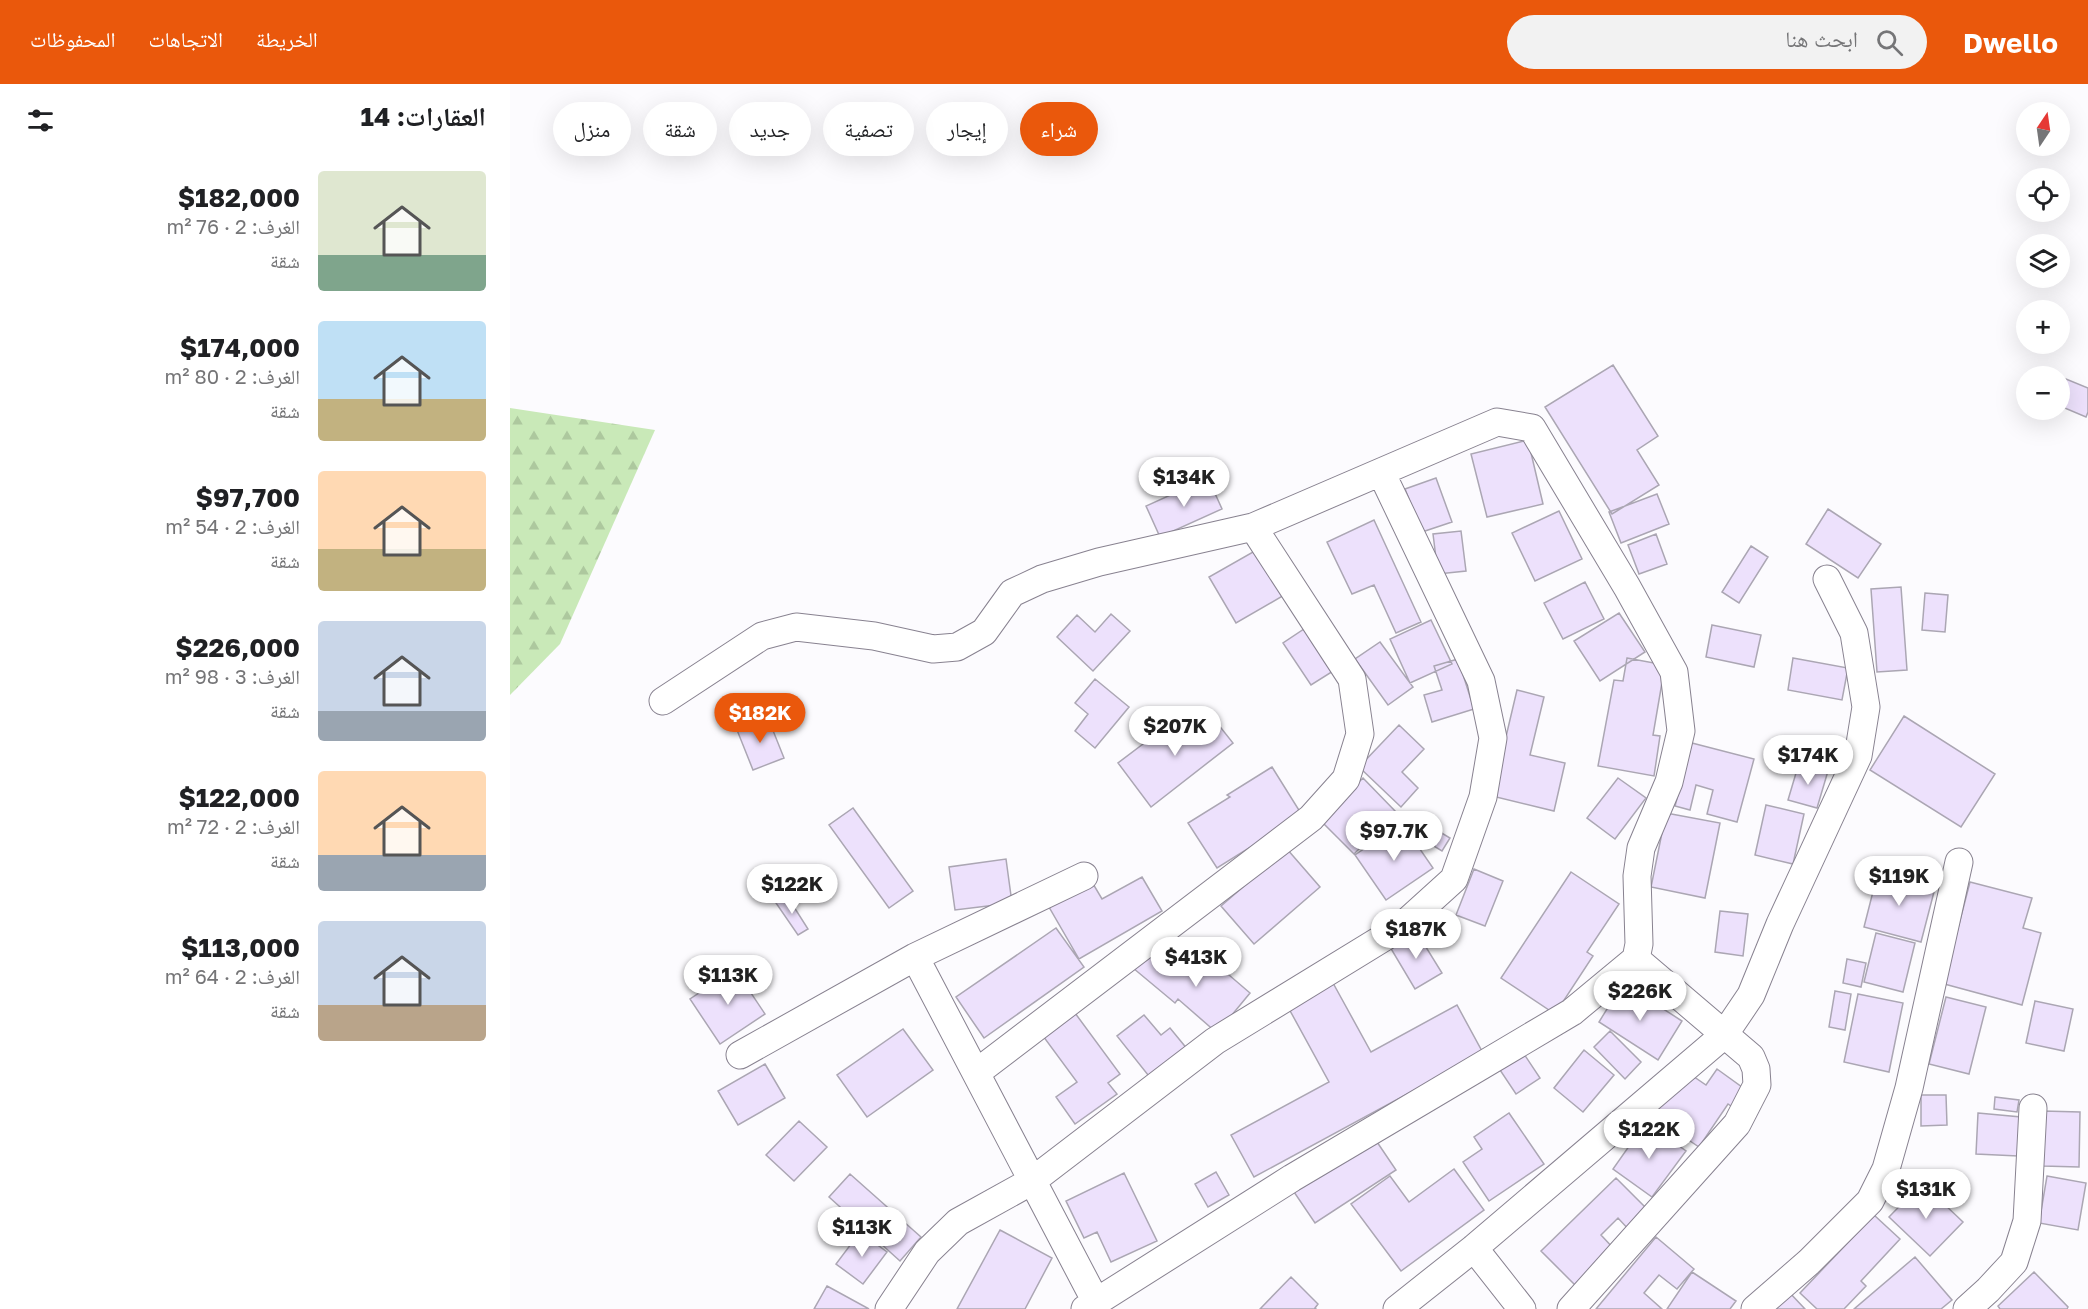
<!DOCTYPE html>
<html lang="ar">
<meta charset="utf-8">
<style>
:root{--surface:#fff;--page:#f2f2f2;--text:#202124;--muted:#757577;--accent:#ea580c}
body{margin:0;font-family:"Golos Text","Noto Naskh Arabic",sans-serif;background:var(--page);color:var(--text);direction:rtl;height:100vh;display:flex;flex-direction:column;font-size:22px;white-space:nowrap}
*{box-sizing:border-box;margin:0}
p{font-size:20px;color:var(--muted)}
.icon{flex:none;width:33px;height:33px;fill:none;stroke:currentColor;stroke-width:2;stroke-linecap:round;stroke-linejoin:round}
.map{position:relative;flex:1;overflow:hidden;direction:ltr}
.panel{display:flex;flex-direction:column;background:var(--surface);width:510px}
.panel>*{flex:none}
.banner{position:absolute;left:18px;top:18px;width:570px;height:54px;direction:rtl;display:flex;gap:12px}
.needle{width:39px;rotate:13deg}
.tools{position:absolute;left:1506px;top:18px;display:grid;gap:12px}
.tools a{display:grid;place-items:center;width:54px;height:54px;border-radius:50%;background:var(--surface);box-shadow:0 6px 24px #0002;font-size:30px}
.price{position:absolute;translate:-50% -51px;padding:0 14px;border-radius:21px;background:#fff;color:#222;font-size:20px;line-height:39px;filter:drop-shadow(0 2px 3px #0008)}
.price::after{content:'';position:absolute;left:50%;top:36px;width:18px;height:14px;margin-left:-9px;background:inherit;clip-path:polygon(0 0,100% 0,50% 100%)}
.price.on{background:var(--accent);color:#fff}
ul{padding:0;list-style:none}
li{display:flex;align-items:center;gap:18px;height:150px;padding:0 24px}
li span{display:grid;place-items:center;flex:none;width:168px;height:120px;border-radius:6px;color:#555}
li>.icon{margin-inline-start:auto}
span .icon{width:72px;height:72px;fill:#fffc;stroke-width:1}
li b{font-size:26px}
h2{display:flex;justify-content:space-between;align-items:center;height:72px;padding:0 24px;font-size:26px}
.chip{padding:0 21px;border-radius:27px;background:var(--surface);box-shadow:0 6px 24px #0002;font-size:21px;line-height:54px}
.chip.on{background:var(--accent);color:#fff}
header{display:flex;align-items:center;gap:36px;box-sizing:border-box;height:84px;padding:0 30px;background:var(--accent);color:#fff}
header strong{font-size:28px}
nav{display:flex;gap:33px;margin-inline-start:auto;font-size:21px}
.search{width:420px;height:54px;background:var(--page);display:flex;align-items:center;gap:15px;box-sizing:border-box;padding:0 21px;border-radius:33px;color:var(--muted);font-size:22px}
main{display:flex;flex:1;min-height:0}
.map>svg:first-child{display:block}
</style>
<header>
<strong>Dwello</strong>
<div class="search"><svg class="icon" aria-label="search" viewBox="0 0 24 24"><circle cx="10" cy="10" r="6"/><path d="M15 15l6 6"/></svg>ابحث هنا</div>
<nav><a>الخريطة</a><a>الاتجاهات</a><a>المحفوظات</a></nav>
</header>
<main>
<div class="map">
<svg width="1578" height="1225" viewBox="0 0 1578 1225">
<defs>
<pattern id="forest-firs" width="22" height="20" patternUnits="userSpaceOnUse" patternTransform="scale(1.5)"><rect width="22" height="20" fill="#c9e9b8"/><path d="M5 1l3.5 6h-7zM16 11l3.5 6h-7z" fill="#adc89e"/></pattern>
</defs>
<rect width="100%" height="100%" fill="#fcfbfe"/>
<path fill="url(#forest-firs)" d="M 0,324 L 145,346 L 50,560 L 0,611 Z"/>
<path fill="#ede1fc" stroke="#aba6b3" stroke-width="1.5" d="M 1103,281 L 1148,352 L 1127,366 L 1149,401 L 1102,430 L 1035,323 Z
M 1534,286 L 1578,304 L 1578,328 L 1576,333 L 1550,322 L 1550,292 L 1532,292 Z
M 1018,356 L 1033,420 L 977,433 L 961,370 Z
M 698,394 L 712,425 L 650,453 L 636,422 Z
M 926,394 L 942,438 L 912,448 L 895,405 Z
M 1147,410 L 1159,440 L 1111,459 L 1099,428 Z
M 1318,425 L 1371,460 L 1348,494 L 1296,460 Z
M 1049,427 L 1072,475 L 1025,497 L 1002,449 Z
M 864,436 L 911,538 L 886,549 L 864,501 L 842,510 L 817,458 Z
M 951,447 L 956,487 L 928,490 L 923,450 Z
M 1146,450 L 1157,480 L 1129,490 L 1118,461 Z
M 1241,462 L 1258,473 L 1229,519 L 1212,508 Z
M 750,464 L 776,510 L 726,539 L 699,493 Z
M 1075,498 L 1094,535 L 1053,555 L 1034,519 Z
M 1391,503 L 1397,586 L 1367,588 L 1361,505 Z
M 1415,509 L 1438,511 L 1435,548 L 1412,546 Z
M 1109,529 L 1135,568 L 1090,597 L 1064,557 Z
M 601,530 L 620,547 L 583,587 L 547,553 L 567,531 L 585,548 Z
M 921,536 L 942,580 L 900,599 L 880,555 Z
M 800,541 L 828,584 L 801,601 L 773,559 Z
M 1202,541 L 1251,551 L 1244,583 L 1196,573 Z
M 870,558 L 903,603 L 878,621 L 845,575 Z
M 1117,574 L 1155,581 L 1143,651 L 1150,652 L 1144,692 L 1088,682 L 1104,596 L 1113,597 Z
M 1283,574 L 1338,584 L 1332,616 L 1278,606 Z
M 948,575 L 964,625 L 922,638 L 914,611 L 932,606 L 924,582 Z
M 585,595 L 619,623 L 585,664 L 565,647 L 578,630 L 565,619 Z
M 1007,606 L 1034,613 L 1020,671 L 1055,679 L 1044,727 L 982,712 Z
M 696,625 L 723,659 L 641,723 L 608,679 L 645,651 L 652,659 Z
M 1394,632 L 1485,690 L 1451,743 L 1360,686 Z
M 258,634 L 274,674 L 243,686 L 227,646 Z
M 889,641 L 914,665 L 892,688 L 908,704 L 891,723 L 849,683 Z
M 1182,659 L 1244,675 L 1227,738 L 1197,730 L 1203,706 L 1186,701 L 1180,726 L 1165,722 Z
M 1289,679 L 1318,687 L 1307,724 L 1278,716 Z
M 762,683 L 792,731 L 707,784 L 678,739 L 720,713 L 717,711 Z
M 853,694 L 886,728 L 844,770 L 810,736 Z
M 1108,694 L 1136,714 L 1105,755 L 1077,734 Z
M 1256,721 L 1294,730 L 1283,780 L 1245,771 Z
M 343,724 L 403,807 L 379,824 L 319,741 Z
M 1156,729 L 1210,739 L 1195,814 L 1141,803 Z
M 892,739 L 923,784 L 876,816 L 845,771 Z
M 920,742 L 940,754 L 932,767 L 912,755 Z
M 777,765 L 810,803 L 744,860 L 711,822 Z
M 496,775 L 502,819 L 445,826 L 439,783 Z
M 964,785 L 993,797 L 975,842 L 946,831 Z
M 1061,788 L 1109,820 L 1077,868 L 1083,872 L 1045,930 L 991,894 Z
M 1368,788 L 1425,804 L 1411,858 L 1354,843 Z
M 632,793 L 652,827 L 569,875 L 539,823 L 582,798 L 592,815 Z
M 1460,798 L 1522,814 L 1513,844 L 1531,849 L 1512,921 L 1427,898 L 1440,875 Z
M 277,812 L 298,845 L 288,851 L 266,819 Z
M 1210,827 L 1238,830 L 1233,872 L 1205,868 Z
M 546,844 L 574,883 L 474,954 L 446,913 Z
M 906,847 L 932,889 L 905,905 L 880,863 Z
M 1366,849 L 1405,859 L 1393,908 L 1354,898 Z
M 639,865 L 663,886 L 675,872 L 696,890 L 705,879 L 740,909 L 707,949 L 668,915 L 665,919 L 623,884 Z
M 1337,875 L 1356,879 L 1351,903 L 1333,899 Z
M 225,885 L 255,930 L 210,960 L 180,915 Z
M 823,899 L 861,968 L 947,921 L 973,969 L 744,1093 L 721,1051 L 819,998 L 778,923 Z
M 1113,899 L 1172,937 L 1148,976 L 1089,938 Z
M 1325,907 L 1341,910 L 1335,946 L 1319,943 Z
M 1348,910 L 1393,919 L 1379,988 L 1334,978 Z
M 1436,913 L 1476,923 L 1459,990 L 1419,980 Z
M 1525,917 L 1563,925 L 1554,967 L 1516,959 Z
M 565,929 L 610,990 L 598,999 L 607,1010 L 565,1040 L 546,1013 L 567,998 L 533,952 Z
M 634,931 L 651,951 L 660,944 L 678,966 L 642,996 L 607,952 Z
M 393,945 L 423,986 L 357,1033 L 327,991 Z
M 1100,947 L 1131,978 L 1115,995 L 1084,963 Z
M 1074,966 L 1104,991 L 1073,1028 L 1044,1004 Z
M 1012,967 L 1030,994 L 1006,1010 L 988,983 Z
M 255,980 L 275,1014 L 228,1041 L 208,1007 Z
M 1207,985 L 1236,1006 L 1224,1024 L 1218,1020 L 1189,1063 L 1143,1032 L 1174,986 L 1196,1001 Z
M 1411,1011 L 1436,1011 L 1437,1041 L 1411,1042 Z
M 1485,1013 L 1509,1016 L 1507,1028 L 1484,1025 Z
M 1533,1027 L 1570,1028 L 1569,1083 L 1533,1082 Z
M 999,1029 L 1034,1080 L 979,1117 L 953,1078 L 972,1065 L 964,1053 Z
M 1468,1029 L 1511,1033 L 1508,1072 L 1466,1070 Z
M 289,1037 L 317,1063 L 284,1097 L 256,1071 Z
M 1136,1038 L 1176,1067 L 1142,1113 L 1103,1085 Z
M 865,1055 L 886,1086 L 805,1139 L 784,1108 Z
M 944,1085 L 974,1126 L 891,1187 L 841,1120 L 880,1092 L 899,1118 Z
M 706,1088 L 719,1111 L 698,1123 L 685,1100 Z
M 614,1089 L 647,1157 L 601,1178 L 587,1148 L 574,1154 L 556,1117 Z
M 340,1090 L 411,1153 L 390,1177 L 319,1113 Z
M 1537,1092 L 1576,1099 L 1568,1146 L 1529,1139 Z
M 1106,1094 L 1141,1129 L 1121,1148 L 1108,1134 L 1091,1151 L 1105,1166 L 1067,1203 L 1031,1167 Z
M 1412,1099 L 1453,1138 L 1420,1172 L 1379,1133 Z
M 1364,1131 L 1390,1155 L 1351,1197 L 1356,1202 L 1334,1225 L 1307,1225 L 1290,1209 Z
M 490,1146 L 542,1174 L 515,1225 L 447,1225 Z
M 350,1148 L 377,1168 L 353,1200 L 326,1180 Z
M 1146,1153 L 1184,1185 L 1167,1205 L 1149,1191 L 1134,1209 L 1152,1225 L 1086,1225 Z
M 1405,1173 L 1442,1216 L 1431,1225 L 1344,1225 Z
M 1182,1188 L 1226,1217 L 1220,1225 L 1157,1225 Z
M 1524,1188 L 1558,1223 L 1557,1225 L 1490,1225 L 1488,1222 Z
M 781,1193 L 808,1220 L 805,1224 L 806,1225 L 750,1225 Z
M 317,1202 L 359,1225 L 304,1225 Z
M 1279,1208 L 1295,1225 L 1260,1225 Z"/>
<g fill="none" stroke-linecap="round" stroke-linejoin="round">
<g stroke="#888290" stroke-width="29">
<path id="minor" d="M 153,617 L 252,552 L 286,543 L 364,552 L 423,565 L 447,563 L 474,548 L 502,509 L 532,495 L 589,478 L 743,443 L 987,338 L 1022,344 L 1117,503 L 1164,588 L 1171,647 L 1159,698 L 1131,764 L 1127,792 L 1129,860 L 1126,875 L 1062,928 L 782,1094 L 575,1225
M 405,873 L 586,1218
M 230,971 L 405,873 L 574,792
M 466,989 L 801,734 L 836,695 L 850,650 L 842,595 L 743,443
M 964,1164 L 1012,1225
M 379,1225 L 417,1168 L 448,1138 L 522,1097 L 705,957 L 891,843 L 944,795 L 973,713 L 983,654 L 971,597 L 871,388
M 887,1225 L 964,1164 L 1214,951 L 1241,911 L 1270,840 L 1348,672 L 1356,623 L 1344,549 L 1317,495
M 1061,1225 L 1227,1040 L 1247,1001 L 1246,985 L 1241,973 L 1126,875
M 1245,1225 L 1299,1178 L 1360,1117 L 1376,1085 L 1399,1004 L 1449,778
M 1457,1225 L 1478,1206 L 1504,1178 L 1517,1137 L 1523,1024"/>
</g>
<use href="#minor" stroke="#fff" stroke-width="27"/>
</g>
</svg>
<div class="tools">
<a><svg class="needle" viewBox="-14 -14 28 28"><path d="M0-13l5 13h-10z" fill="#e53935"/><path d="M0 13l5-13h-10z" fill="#757577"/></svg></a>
<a><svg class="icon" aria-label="locate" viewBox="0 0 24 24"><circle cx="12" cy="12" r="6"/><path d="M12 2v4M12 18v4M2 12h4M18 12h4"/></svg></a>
<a><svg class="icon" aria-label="layers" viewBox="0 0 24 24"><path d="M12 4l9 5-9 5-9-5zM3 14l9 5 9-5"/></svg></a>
<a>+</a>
<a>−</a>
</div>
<b class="price" style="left:674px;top:424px">$134K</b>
<b class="price on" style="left:250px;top:660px">$182K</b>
<b class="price" style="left:665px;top:673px">$207K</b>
<b class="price" style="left:1298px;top:702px">$174K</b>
<b class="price" style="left:884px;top:778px">$97.7K</b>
<b class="price" style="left:1389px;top:823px">$119K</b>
<b class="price" style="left:282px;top:831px">$122K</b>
<b class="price" style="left:906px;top:876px">$187K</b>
<b class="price" style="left:686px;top:904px">$413K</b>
<b class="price" style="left:218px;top:922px">$113K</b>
<b class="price" style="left:1130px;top:938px">$226K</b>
<b class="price" style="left:1139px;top:1076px">$122K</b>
<b class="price" style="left:1416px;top:1136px">$131K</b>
<b class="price" style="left:352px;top:1174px">$113K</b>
<div class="banner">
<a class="chip on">شراء</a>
<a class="chip">إيجار</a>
<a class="chip">تصفية</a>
<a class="chip">جديد</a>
<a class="chip">شقة</a>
<a class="chip">منزل</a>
</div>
</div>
<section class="panel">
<h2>العقارات: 14<svg class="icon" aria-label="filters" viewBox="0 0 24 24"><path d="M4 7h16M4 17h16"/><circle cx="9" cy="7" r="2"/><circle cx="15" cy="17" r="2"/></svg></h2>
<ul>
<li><span style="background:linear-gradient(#dfe7d0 70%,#7fa58c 0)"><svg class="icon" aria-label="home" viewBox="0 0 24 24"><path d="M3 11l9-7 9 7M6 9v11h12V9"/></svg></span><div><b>$182,000</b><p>الغرف: 2 · 76 m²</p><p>شقة</p></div></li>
<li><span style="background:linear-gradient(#bfe0f5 65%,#c2b280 0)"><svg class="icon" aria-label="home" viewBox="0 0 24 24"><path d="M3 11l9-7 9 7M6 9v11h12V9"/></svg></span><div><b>$174,000</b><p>الغرف: 2 · 80 m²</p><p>شقة</p></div></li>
<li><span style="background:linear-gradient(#ffd9b3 65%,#c2b280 0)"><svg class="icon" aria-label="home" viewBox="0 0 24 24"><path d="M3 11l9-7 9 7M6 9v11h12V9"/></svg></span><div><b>$97,700</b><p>الغرف: 2 · 54 m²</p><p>شقة</p></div></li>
<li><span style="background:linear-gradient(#c9d6e8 75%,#9aa5b1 0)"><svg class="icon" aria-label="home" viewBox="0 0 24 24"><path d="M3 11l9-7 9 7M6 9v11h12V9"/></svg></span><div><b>$226,000</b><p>الغرف: 3 · 98 m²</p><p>شقة</p></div></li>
<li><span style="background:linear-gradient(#ffd9b3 70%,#9aa5b1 0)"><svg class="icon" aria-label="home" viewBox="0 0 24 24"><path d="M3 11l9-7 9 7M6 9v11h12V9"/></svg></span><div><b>$122,000</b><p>الغرف: 2 · 72 m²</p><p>شقة</p></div></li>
<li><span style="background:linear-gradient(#c9d6e8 70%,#b9a48a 0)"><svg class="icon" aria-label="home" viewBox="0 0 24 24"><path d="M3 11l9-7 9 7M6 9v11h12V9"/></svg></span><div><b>$113,000</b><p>الغرف: 2 · 64 m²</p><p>شقة</p></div></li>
</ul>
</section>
</main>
